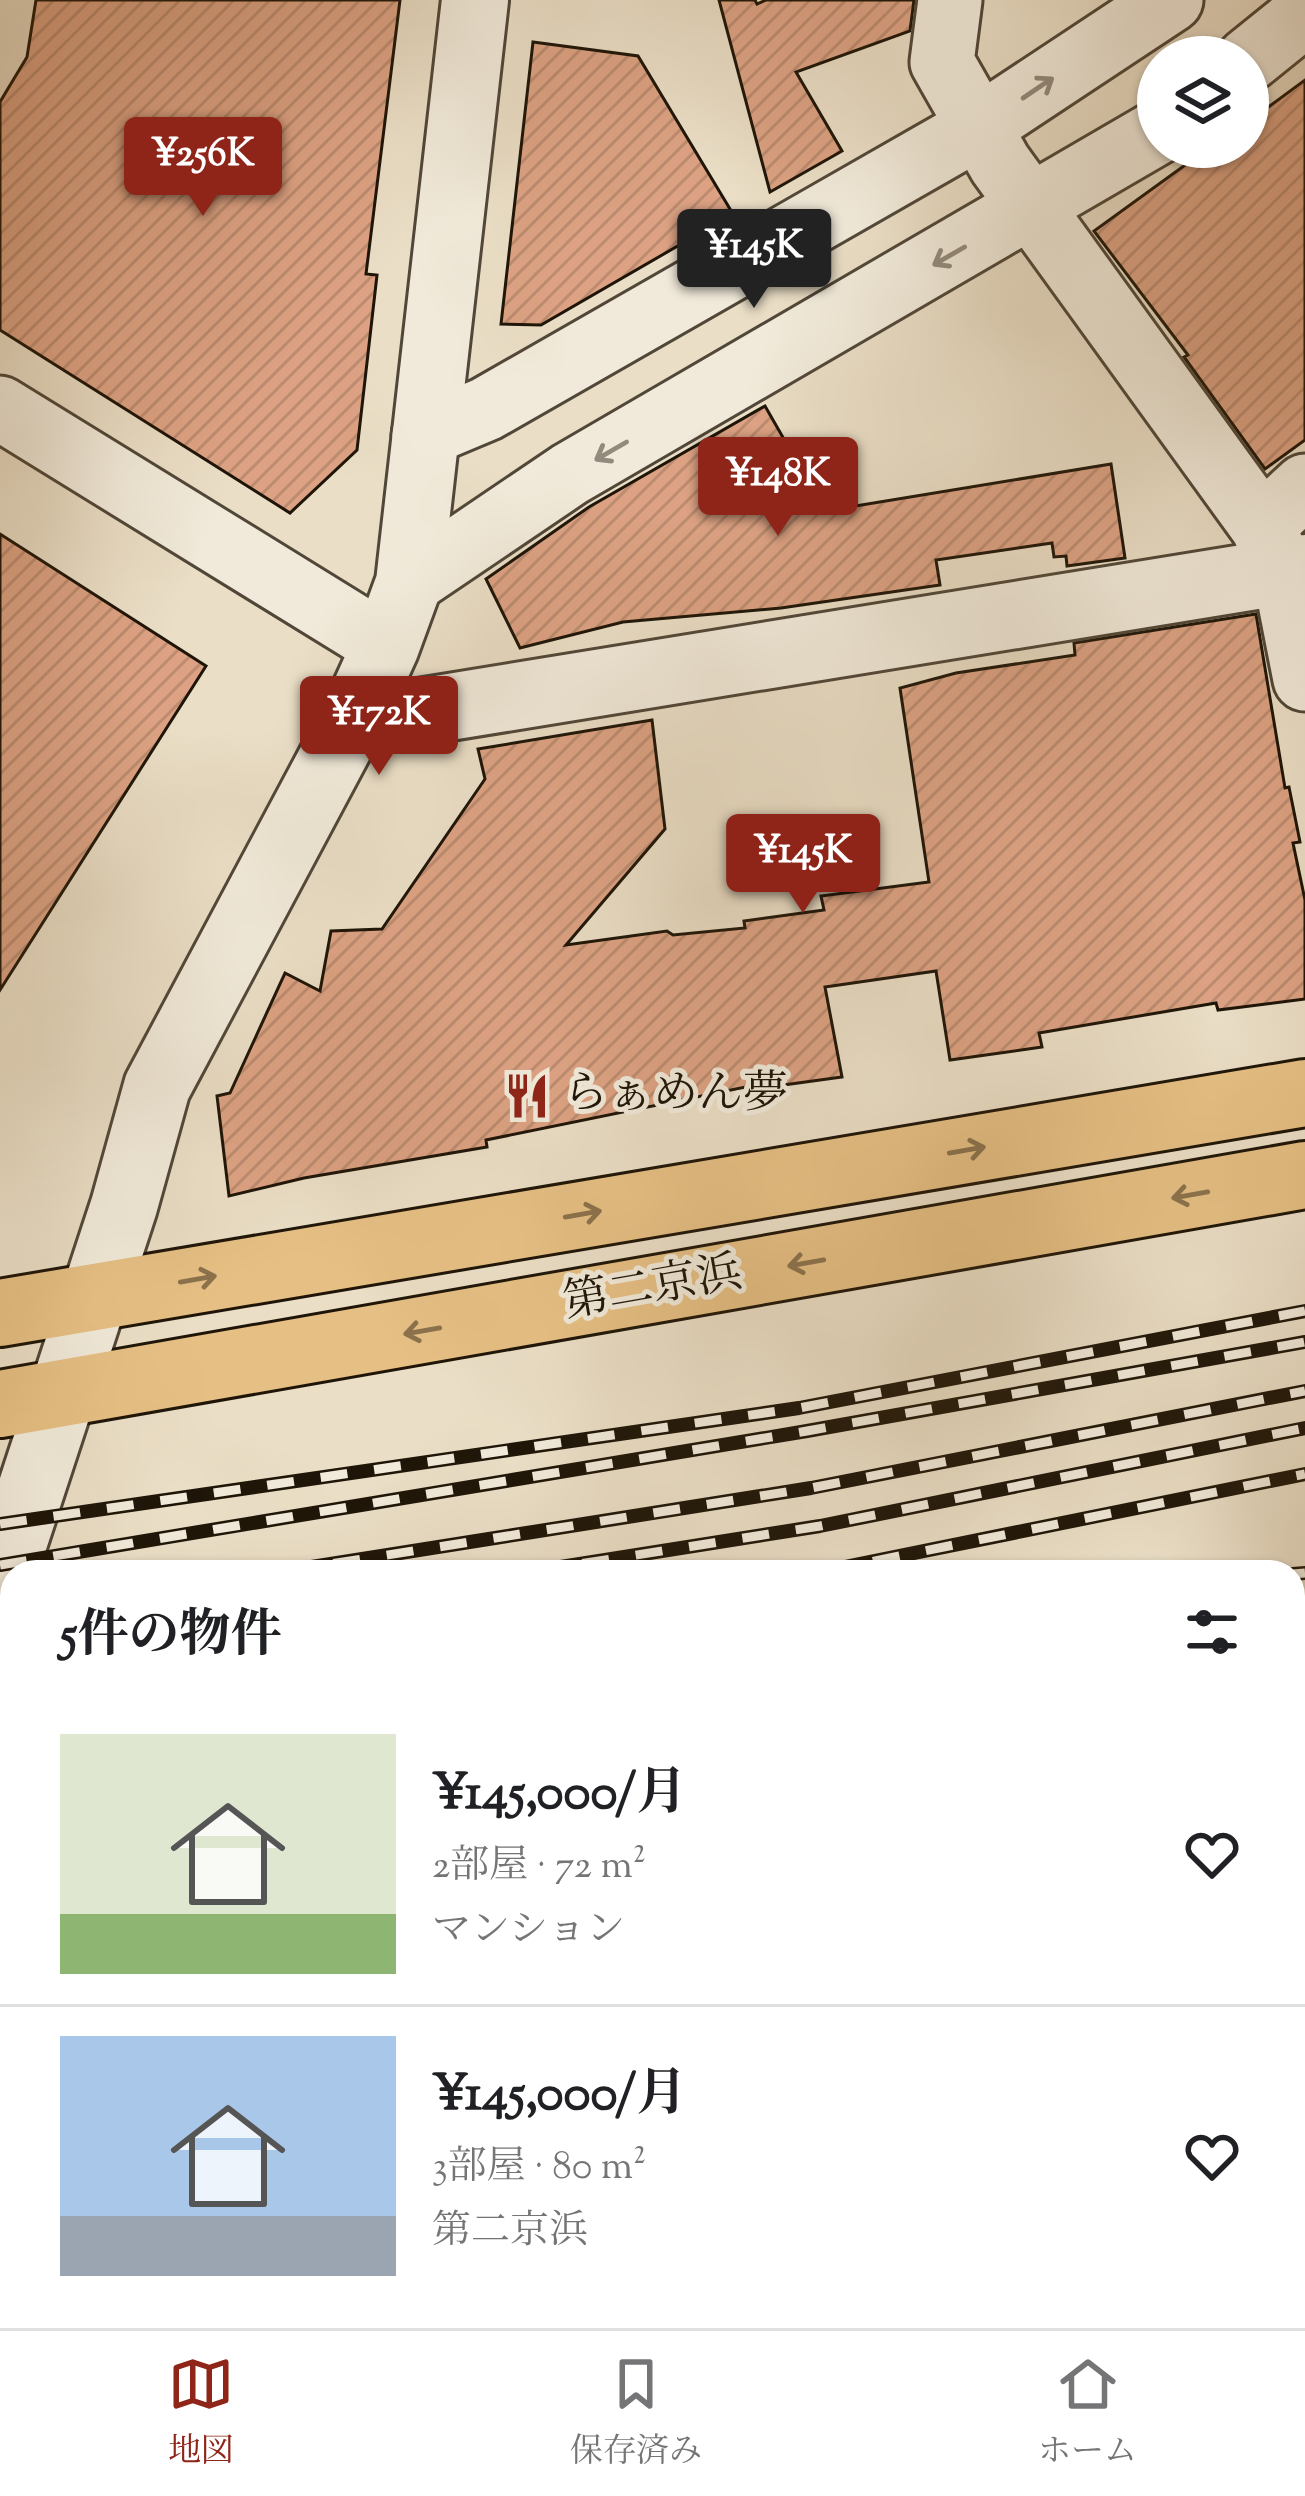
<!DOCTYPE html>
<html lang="ja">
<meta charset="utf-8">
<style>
:root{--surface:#fff;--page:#f2f2f2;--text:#202124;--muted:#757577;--line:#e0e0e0;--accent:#8f2418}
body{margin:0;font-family:"Sorts Mill Goudy","Noto Serif JP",serif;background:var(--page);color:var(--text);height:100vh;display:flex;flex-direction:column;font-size:45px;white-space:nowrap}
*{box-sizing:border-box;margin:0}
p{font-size:39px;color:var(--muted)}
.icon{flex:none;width:66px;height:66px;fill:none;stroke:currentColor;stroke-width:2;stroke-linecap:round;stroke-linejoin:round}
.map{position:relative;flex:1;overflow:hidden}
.panel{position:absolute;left:0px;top:1560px;width:1305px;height:768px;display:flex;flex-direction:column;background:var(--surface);border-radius:36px 36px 0 0;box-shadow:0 3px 9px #0004}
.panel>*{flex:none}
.buttons{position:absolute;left:1137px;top:36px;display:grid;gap:24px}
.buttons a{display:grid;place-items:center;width:132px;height:132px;border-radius:50%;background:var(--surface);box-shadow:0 3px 9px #0004;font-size:60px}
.price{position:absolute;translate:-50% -102px;padding:0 27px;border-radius:12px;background:var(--accent);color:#fff;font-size:39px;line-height:78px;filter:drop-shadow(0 3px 6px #0008)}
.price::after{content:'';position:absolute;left:50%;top:72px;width:36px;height:27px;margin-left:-18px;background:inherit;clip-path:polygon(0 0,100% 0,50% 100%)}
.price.active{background:#222;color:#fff}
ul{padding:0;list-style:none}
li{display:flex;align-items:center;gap:36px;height:300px;padding:0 60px}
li+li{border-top:3px solid var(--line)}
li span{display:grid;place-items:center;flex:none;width:336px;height:240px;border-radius:0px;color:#555}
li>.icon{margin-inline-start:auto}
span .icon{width:144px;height:144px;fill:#fffc;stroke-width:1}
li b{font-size:51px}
h2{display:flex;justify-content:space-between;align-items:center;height:144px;padding:0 60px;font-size:51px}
.tabs{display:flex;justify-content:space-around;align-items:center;height:168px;border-top:3px solid var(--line);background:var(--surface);font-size:33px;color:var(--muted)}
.tabs a{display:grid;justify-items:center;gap:6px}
.tabs .active{color:var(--accent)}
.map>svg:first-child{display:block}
</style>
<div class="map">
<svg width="1305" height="2328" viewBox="0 0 1305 2328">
<defs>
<pattern id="cemetery-stones" width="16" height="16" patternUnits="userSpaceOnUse" patternTransform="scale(3)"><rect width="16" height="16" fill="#b1c299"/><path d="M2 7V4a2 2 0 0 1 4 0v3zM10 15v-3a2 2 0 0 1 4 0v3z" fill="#98a682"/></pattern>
<pattern id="building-hatch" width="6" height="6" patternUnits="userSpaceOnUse" patternTransform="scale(3)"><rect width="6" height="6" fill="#dca283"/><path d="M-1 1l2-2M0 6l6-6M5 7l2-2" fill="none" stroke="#bc8b70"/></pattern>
</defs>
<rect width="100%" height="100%" fill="#eadec6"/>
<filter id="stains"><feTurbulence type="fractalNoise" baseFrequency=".00167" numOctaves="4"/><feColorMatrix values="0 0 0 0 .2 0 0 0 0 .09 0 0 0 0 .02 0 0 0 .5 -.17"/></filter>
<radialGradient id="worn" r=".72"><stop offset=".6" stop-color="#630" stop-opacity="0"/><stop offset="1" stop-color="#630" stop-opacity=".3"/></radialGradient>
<path fill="url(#cemetery-stones)" stroke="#686c50" stroke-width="3" d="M 271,2316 L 771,2316 L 771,2328 L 267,2328 Z"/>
<path fill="url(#building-hatch)" stroke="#1e1508" stroke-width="3" d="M 36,0 L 400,0 L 366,274 L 377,275 L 357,450 L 290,513 L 0,330 L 0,102 L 27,57 Z
M 719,0 L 755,0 L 757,4 L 766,0 L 914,0 L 910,31 L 796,72 L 842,151 L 770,192 Z
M 533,42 L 638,56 L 733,214 L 541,325 L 501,324 Z
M 1305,80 L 1305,440 L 1265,469 L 1184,357 L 1188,355 L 1094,231 L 1210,147 L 1248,147 L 1248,122 Z
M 765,406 L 825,511 L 1111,464 L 1125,558 L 1067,566 L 1066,556 L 1054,557 L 1052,543 L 936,560 L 940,585 L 781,608 L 623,622 L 520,648 L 486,579 L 589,507 Z
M 0,534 L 206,666 L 0,990 Z
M 1256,614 L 1285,788 L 1289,787 L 1300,842 L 1293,843 L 1305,900 L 1305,999 L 1218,1010 L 1216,1003 L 1039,1033 L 1042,1047 L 950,1060 L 936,971 L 825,987 L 842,1077 L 776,1086 L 775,1081 L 486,1140 L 487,1147 L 304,1178 L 229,1196 L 217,1096 L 230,1093 L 285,973 L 320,991 L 331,931 L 382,929 L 485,779 L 478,749 L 652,720 L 665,829 L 566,945 L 667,931 L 673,935 L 745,928 L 744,921 L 824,910 L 821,896 L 929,882 L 900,688 L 956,673 L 1075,655 L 1074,643 Z"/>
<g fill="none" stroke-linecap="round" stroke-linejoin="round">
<g stroke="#514738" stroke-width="69">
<path id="minor" d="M 950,0 L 942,62 L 1000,164 L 1262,526
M 1248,60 L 1305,14
M 0,408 L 386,646
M 424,435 L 486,409 L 979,127 L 1171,0
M 1305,486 L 1262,526 L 1284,572 L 1305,679
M 409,583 L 570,474 L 1158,132
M 1293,1844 L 1305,1846
M 1293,2123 L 1305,2123
M 798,2328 L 799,2316"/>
</g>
<g stroke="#514738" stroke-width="72">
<path id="tertiary" d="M 351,723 L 1305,568
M 0,1584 L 124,1206 L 157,1087 L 351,723 L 386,646 L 409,583 L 475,0"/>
</g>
<g stroke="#1e1508" stroke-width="72">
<path id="trunk" d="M 0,1313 L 1305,1093
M 0,1404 L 1305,1175"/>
</g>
<use href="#minor" stroke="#f1eada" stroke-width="63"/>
<use href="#tertiary" stroke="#f1eada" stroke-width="66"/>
<use href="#trunk" stroke="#e5bf83" stroke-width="66"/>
<g stroke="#1e1508" stroke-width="14">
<path id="rail" d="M 0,1524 L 799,1408 L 1305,1311
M 0,1565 L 807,1431 L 1305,1342
M 280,1572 L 811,1488 L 1305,1391
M 529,1572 L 820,1526 L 1305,1428
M 820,1572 L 1305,1474
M 1293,1574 L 1305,1573
M 0,1617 L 12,1615
M 0,1656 L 12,1654
M 0,1698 L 12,1696
M 0,1738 L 12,1736"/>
</g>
<use href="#rail" stroke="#f1eada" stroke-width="9" stroke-dasharray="27" stroke-linecap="butt"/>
</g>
<defs><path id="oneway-shaft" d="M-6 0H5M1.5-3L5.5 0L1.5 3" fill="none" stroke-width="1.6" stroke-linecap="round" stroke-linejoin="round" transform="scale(3)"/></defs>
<g stroke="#928a7c">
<use href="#oneway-shaft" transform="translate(1038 88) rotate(-34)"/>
<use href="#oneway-shaft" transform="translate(949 256) rotate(150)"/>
<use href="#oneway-shaft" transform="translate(611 451) rotate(150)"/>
</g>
<g stroke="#8b724c">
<use href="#oneway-shaft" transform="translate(967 1150) rotate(-10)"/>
<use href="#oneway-shaft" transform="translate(1190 1195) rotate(170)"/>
<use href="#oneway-shaft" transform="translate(583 1214) rotate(-10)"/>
<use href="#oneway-shaft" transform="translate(806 1263) rotate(170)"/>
<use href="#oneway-shaft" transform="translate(198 1279) rotate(-10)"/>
<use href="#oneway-shaft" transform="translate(422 1331) rotate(170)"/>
</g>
<defs>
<g id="restaurant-bare" transform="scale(3.6)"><path d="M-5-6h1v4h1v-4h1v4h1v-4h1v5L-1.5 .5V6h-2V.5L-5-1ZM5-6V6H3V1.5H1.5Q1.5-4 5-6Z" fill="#8f2418" stroke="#f1eada" stroke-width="2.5" paint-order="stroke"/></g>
</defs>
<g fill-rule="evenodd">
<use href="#restaurant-bare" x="527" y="1096"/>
</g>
<g text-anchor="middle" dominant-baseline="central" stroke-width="10" stroke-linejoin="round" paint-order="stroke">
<g font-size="45" fill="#1e1508" stroke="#f1eada" text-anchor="start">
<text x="563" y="1096">らぁめん夢</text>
</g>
<g font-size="45" fill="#1e1508" stroke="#f1eada">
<text transform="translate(653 1290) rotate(-10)">第二京浜</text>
</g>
</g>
<rect width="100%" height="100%" filter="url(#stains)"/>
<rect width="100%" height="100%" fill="url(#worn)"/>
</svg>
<div class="buttons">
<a><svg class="icon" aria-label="layers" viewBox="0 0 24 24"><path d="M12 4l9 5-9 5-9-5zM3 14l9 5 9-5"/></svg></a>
</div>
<b class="price" style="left:203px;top:219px">¥256K</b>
<b class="price active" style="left:754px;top:311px">¥145K</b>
<b class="price" style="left:778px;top:539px">¥148K</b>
<b class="price" style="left:379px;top:778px">¥172K</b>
<b class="price" style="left:803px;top:916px">¥145K</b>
<section class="panel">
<h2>5件の物件<svg class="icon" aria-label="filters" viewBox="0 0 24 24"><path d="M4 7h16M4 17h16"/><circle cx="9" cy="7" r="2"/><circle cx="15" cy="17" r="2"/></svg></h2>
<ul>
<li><span style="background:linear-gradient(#dfe7d0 75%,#8fb573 0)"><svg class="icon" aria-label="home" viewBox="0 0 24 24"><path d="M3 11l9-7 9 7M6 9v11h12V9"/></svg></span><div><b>¥145,000/月</b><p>2部屋 · 72 m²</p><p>マンション</p></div><svg class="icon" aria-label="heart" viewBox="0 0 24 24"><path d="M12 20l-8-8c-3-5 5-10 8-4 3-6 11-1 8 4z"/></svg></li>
<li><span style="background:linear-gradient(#a9c7e8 75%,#9aa5b1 0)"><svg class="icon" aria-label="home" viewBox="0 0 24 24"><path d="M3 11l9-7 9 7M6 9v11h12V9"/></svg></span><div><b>¥145,000/月</b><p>3部屋 · 80 m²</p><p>第二京浜</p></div><svg class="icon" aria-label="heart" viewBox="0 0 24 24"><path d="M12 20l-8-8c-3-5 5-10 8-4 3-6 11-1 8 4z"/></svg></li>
</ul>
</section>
</div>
<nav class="tabs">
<a class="active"><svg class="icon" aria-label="map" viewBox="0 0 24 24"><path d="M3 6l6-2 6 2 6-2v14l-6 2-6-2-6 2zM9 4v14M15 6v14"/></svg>地図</a>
<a><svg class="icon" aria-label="saved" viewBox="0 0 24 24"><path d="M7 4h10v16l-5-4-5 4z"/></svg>保存済み</a>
<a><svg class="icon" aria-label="home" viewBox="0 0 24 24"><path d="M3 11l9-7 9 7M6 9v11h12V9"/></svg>ホーム</a>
</nav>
